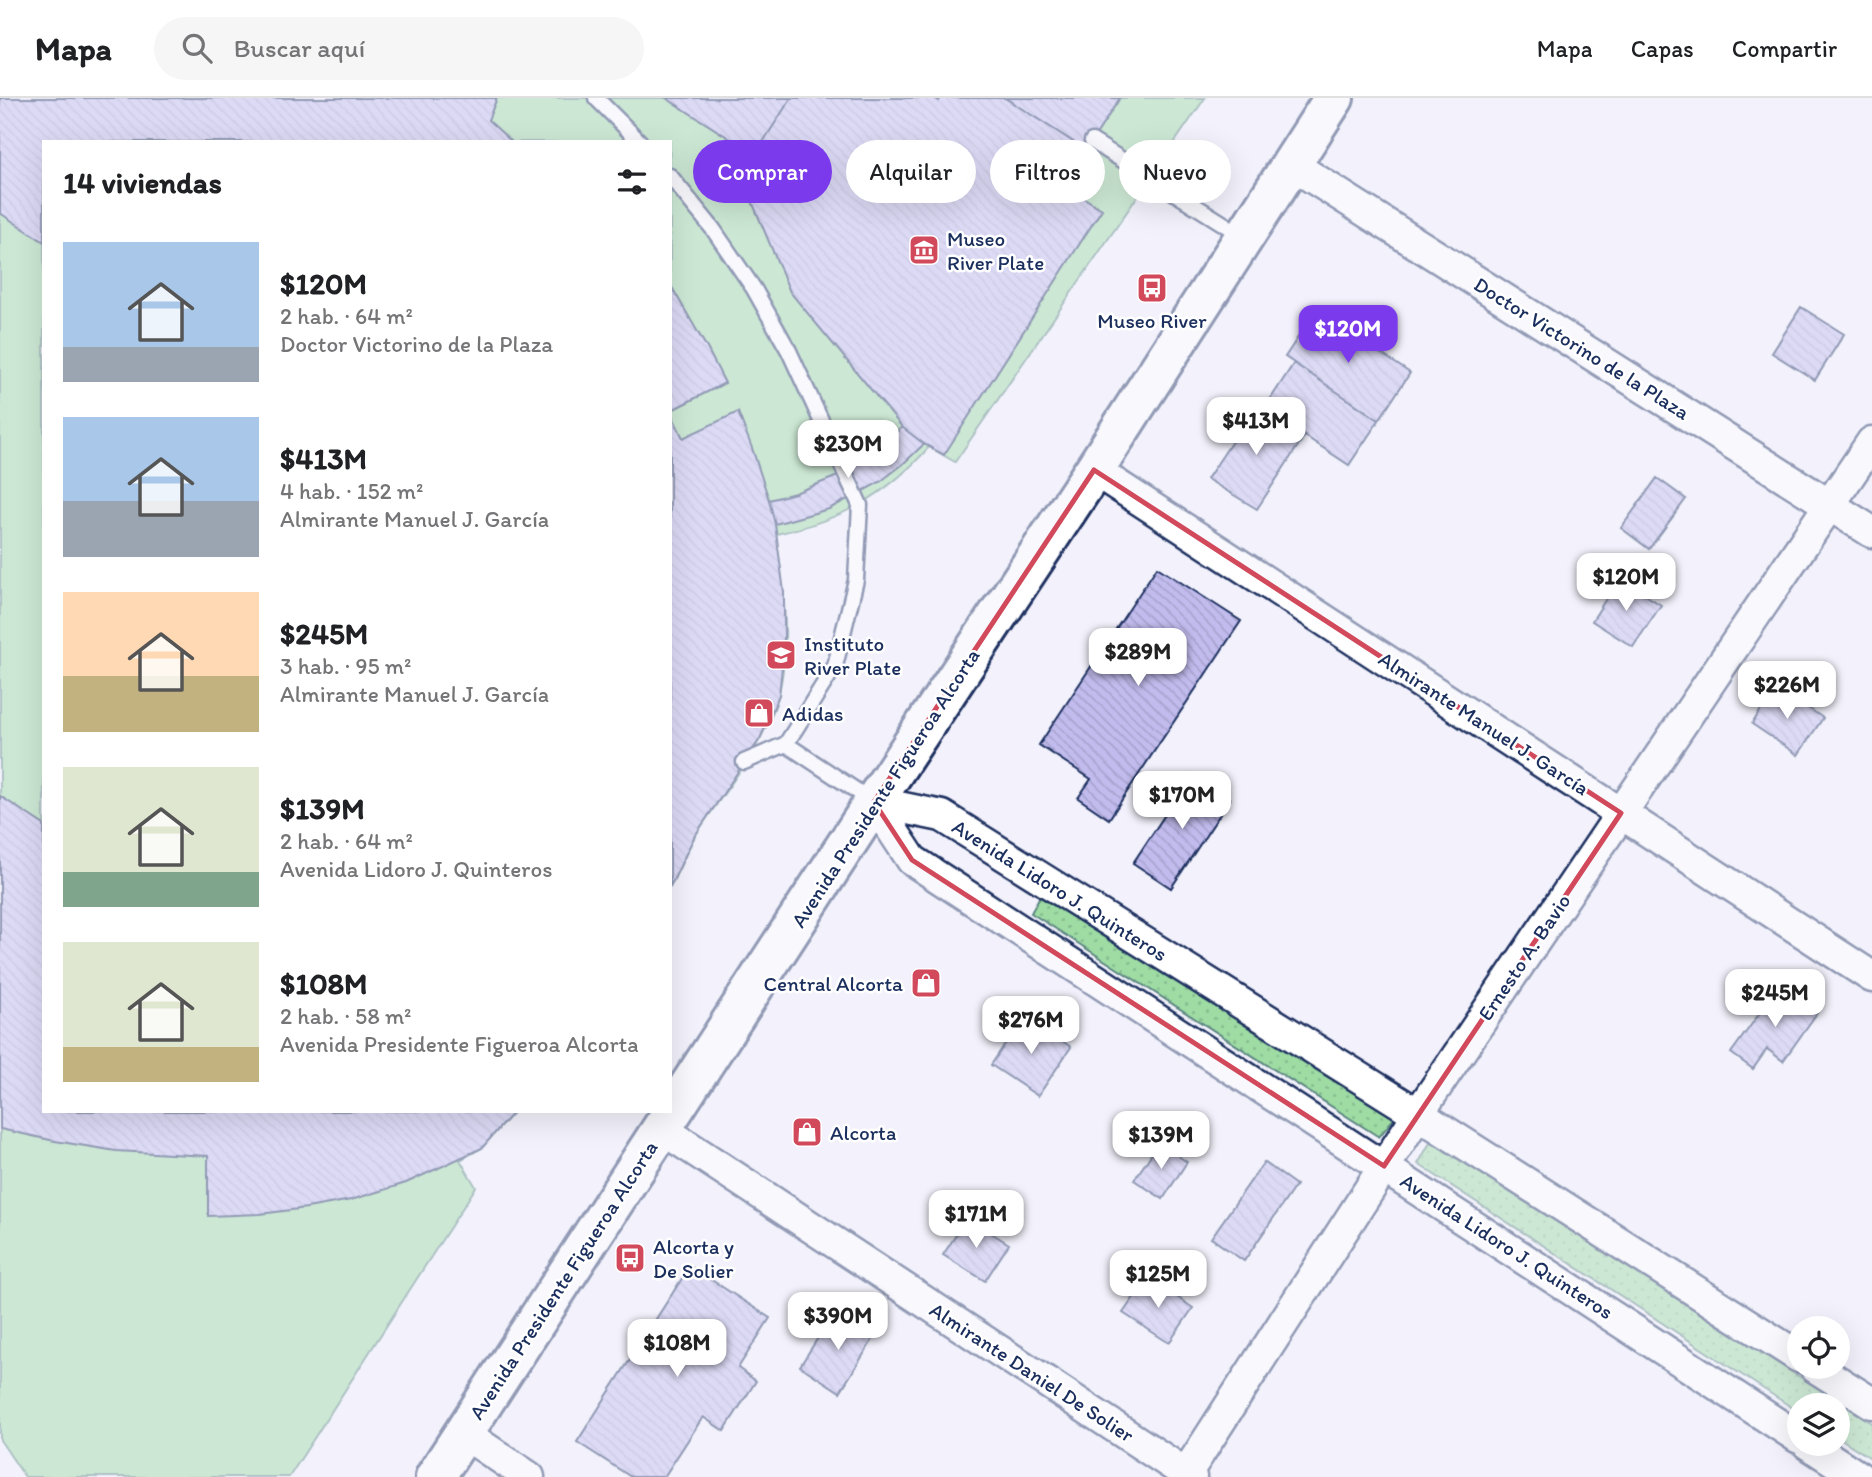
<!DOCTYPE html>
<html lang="es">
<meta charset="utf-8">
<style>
:root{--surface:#fff;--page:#f6f6f6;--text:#202124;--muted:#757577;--line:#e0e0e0;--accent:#7c3aed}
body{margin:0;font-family:Itim,sans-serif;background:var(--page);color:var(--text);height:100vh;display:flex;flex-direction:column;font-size:26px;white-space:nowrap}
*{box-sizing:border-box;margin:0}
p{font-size:23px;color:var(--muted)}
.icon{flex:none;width:38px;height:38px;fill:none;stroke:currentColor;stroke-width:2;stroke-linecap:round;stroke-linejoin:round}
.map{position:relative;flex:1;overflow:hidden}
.drawer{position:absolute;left:42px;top:42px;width:630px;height:973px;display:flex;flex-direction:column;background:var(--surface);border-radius:0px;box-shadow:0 7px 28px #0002}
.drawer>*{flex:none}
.banner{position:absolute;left:693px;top:42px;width:665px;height:63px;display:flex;gap:14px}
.fabs{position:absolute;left:1787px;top:1218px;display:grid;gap:14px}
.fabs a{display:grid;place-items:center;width:63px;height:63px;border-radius:50%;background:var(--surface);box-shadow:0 7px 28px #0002;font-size:35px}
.price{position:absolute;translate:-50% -60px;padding:0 16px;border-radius:14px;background:#fff;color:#222;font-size:23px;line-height:46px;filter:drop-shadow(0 2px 4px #0008)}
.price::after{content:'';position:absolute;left:50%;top:42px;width:21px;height:16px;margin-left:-10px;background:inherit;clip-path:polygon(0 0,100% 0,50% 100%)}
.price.on{background:var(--accent);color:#fff}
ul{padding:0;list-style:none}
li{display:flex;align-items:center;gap:21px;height:175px;padding:0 21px}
li span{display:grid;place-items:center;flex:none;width:196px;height:140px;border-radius:0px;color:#555}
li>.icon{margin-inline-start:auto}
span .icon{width:84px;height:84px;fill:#fffc;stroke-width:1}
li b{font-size:30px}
h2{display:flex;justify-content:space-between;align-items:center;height:84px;padding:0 21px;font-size:30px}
.tag{padding:0 24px;border-radius:32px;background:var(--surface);box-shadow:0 7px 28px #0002;font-size:24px;line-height:63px}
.tag.on{background:var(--accent);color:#fff}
header{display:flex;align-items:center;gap:42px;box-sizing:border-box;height:98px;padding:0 35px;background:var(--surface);border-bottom:2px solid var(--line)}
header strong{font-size:33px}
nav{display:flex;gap:38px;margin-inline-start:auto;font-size:24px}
.search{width:490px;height:63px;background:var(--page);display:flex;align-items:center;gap:18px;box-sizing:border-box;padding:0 24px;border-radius:38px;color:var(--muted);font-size:26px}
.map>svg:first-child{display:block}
</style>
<header>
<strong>Mapa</strong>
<div class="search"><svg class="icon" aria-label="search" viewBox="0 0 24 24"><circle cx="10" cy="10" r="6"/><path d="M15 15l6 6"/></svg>Buscar aquí</div>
<nav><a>Mapa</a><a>Capas</a><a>Compartir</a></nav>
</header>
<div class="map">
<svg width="1872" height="1379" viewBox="0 0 1872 1379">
<defs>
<pattern id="park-dots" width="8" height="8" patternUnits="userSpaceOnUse" patternTransform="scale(1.75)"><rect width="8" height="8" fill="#9edca4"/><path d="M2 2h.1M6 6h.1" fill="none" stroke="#88bd90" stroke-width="1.8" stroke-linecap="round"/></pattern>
<pattern id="building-back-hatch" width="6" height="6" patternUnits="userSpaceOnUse" patternTransform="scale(1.75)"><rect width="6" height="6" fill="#c2bcee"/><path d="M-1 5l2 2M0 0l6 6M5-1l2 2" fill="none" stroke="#a6a2ce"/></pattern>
</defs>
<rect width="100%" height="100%" fill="#f3f2fc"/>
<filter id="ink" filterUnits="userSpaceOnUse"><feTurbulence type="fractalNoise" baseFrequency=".0143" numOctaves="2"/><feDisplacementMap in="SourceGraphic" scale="14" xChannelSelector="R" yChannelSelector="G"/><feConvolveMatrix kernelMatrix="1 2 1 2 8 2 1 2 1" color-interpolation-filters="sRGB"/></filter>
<g filter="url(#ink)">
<path fill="url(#park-dots)" stroke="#5c8681" stroke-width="2" d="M 1042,794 L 1396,1018 L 1379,1039 L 1031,815 Z
M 1431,1043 L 1872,1325 L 1872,1361 L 1838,1339 L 1838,1307 L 1799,1307 L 1799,1314 L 1418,1066 Z"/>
<path fill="#9edca4" stroke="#5c8681" stroke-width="2" d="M 0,0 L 1205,0 L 955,364 L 929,349 C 885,399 841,422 776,436 C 783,488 791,543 779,595 C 768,643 722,695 696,737 C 686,753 679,772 670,789 L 670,44 L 44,44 L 44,1013 L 514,1013 L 482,1050 L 460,1062 L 476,1089 L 289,1379 L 25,1379 L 0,1342 Z"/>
<path fill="url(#building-back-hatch)" stroke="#1b2f5e" stroke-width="2" d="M 0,0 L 497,0 L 488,22 L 512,44 L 44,44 L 44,144 L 0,115 Z
M 666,0 L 791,0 L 763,44 L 748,52 Z
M 791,0 L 934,0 L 939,3 L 941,0 L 1005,0 L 1086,52 L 1063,87 L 1102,111 L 944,357 L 924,346 L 902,329 L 790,194 L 751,101 L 759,83 L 740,72 L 748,52 L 763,44 Z
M 1005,0 L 1120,0 L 1086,52 Z
M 670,186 L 707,250 L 725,285 L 670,313 Z
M 1801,209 L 1844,236 L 1815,282 L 1772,255 Z
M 1316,212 L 1410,275 L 1379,322 L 1285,259 Z
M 1294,265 L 1379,322 L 1349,367 L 1264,311 Z
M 1257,306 L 1305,337 L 1257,411 L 1207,381 Z
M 670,313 L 683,340 L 738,314 L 752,350 L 769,402 L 775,426 L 784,494 L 784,551 L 779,597 L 760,641 L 694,739 L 670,789 Z
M 902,329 L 924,346 L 903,366 L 880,384 L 829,411 L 775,426 L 769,402 L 795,395 L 843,376 L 884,346 Z
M 1657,380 L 1686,401 L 1649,451 L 1621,430 Z
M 1157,469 L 1241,523 L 1109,721 L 1078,700 L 1091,681 L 1039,647 Z
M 1619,480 L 1661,507 L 1633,549 L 1592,523 Z
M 1776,588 L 1823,620 L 1798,657 L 1752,626 Z
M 1192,676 L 1230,701 L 1171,790 L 1133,765 Z
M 0,698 L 44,727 L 44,1013 L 514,1013 L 482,1050 L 406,1085 L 351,1102 L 307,1110 L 260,1116 L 208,1118 L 208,1058 L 116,1053 L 55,1043 L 0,1031 Z
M 1779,888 L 1817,915 L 1783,963 L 1767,951 L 1753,971 L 1731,955 Z
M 1024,918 L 1071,949 L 1038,998 L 991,967 Z
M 1159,1045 L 1187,1064 L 1163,1101 L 1134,1082 Z
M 1264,1064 L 1296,1087 L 1244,1163 L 1211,1140 Z
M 967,1120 L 1009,1146 L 985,1183 L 943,1157 Z
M 690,1168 L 770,1220 L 738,1270 L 756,1283 L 724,1333 L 703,1319 L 664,1379 L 631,1379 L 577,1344 Z
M 1148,1179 L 1193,1210 L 1169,1245 L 1123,1215 Z
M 832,1218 L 849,1229 L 855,1220 L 877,1235 L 840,1294 L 800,1268 Z"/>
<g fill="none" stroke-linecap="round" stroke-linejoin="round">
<g stroke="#1b2f5e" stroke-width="19">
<path id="service" d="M 596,0 L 640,44
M 1092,43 L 1243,138
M 670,78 L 713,131 L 754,191 L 789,253 L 860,407 L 856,482 L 835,568 L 786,646 L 872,703
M 744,664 L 786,646"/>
</g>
<g stroke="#1b2f5e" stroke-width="35">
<path id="minor" d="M 1291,66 L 1872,434
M 1094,372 L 1872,879
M 874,704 L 912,762 L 1799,1340
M 874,704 L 942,718 L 1418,1016 L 1799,1259
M 662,1031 L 1191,1379
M 1815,1269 L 1872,1305
M 463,1335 L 529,1379
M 1808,1346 L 1859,1379
M 1184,1379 L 1418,1016 L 1872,344"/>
</g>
<g stroke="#1b2f5e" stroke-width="44">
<path id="secondary" d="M 435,1379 L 874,704 L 1094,372 L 1334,0"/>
</g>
<use href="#service" stroke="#fff" stroke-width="14"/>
<use href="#minor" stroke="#fff" stroke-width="30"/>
<use href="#secondary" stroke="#fff" stroke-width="38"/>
</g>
</g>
<path d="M0 0H1872V1379H0ZM 1094,372 L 1621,715 L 1384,1068 L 912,762 L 874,704 Z" fill="#f3f2fc" fill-opacity=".55" fill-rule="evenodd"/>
<path fill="none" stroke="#d1495b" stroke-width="5" stroke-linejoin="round" d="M 1094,372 L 1621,715 L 1384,1068 L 912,762 L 874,704 Z"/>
<defs>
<g id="museum-square" transform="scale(1.575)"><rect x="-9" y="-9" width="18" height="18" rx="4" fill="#d1495b" stroke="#fff"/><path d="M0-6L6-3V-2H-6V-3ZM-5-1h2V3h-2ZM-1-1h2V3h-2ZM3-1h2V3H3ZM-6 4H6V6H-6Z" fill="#fff"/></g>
<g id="bus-square" transform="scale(1.575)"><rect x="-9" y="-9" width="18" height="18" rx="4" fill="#d1495b" stroke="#fff"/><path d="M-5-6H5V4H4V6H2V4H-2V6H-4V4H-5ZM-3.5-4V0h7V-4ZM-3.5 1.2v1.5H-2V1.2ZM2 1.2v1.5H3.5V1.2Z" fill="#fff"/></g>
<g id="school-square" transform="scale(1.575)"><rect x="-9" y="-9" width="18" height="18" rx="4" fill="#d1495b" stroke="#fff"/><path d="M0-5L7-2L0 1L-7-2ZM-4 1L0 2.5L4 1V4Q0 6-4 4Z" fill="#fff"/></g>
<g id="shop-square" transform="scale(1.575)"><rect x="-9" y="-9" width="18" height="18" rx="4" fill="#d1495b" stroke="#fff"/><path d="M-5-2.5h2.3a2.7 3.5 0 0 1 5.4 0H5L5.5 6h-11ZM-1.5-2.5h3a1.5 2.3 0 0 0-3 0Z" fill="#fff"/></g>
</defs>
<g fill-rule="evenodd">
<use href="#museum-square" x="924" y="152"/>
<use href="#bus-square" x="1152" y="190"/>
<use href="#school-square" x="781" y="557"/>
<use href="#shop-square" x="759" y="615"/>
<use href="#shop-square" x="926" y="885"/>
<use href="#shop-square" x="807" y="1034"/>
<use href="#bus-square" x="630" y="1160"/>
</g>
<g text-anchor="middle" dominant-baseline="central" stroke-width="5" stroke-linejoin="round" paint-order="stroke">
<g font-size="21" fill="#1b2f5e" stroke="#fff" text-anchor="start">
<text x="947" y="140">Museo<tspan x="947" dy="24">River Plate</tspan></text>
<text x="1152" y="222" text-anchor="middle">Museo River</text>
<text x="804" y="545">Instituto<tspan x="804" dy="24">River Plate</tspan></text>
<text x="782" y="615">Adidas</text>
<text x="903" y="885" text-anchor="end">Central Alcorta</text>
<text x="830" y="1034">Alcorta</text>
<text x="653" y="1148">Alcorta y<tspan x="653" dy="24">De Solier</tspan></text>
</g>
<g font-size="21" fill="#1b2f5e" stroke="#fff">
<text transform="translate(1582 250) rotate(32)">Doctor Victorino de la Plaza</text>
<text transform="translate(1484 625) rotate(33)">Almirante Manuel J. García</text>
<text transform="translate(885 690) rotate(-57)">Avenida Presidente Figueroa Alcorta</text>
<text transform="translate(1060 792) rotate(32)">Avenida Lidoro J. Quinteros</text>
<text transform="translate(1524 859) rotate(-56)">Ernesto A. Bavio</text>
<text transform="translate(1507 1148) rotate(33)">Avenida Lidoro J. Quinteros</text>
<text transform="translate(563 1182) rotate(-57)">Avenida Presidente Figueroa Alcorta</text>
<text transform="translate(1032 1274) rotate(33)">Almirante Daniel De Solier</text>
</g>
</g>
</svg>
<div class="fabs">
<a><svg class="icon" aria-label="locate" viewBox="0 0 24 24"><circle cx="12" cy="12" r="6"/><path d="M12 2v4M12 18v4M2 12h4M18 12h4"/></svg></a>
<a><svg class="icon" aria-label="layers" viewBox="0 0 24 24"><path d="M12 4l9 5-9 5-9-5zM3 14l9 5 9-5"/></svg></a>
</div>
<b class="price on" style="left:1348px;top:267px">$120M</b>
<b class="price" style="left:1256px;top:359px">$413M</b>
<b class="price" style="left:848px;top:382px">$230M</b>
<b class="price" style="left:1626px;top:515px">$120M</b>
<b class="price" style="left:1138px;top:590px">$289M</b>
<b class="price" style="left:1787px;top:623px">$226M</b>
<b class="price" style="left:1182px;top:733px">$170M</b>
<b class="price" style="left:1775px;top:931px">$245M</b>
<b class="price" style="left:1031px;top:958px">$276M</b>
<b class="price" style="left:1161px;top:1073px">$139M</b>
<b class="price" style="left:976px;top:1152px">$171M</b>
<b class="price" style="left:1158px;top:1212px">$125M</b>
<b class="price" style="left:838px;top:1254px">$390M</b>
<b class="price" style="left:677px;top:1281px">$108M</b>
<div class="banner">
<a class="tag on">Comprar</a>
<a class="tag">Alquilar</a>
<a class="tag">Filtros</a>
<a class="tag">Nuevo</a>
</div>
<section class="drawer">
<h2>14 viviendas<svg class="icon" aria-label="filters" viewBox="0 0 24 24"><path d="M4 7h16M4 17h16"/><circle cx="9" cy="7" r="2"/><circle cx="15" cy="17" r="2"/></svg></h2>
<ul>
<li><span style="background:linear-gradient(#a9c7e8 75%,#9aa5b1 0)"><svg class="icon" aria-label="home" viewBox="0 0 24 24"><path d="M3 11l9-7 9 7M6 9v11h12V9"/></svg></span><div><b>$120M</b><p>2 hab. · 64 m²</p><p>Doctor Victorino de la Plaza</p></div></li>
<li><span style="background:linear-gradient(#a9c7e8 60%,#9aa5b1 0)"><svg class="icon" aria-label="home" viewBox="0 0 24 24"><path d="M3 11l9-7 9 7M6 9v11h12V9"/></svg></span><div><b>$413M</b><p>4 hab. · 152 m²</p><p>Almirante Manuel J. García</p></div></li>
<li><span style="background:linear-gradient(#ffd9b3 60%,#c2b280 0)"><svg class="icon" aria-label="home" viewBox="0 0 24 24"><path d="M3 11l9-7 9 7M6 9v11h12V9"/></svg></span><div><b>$245M</b><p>3 hab. · 95 m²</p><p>Almirante Manuel J. García</p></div></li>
<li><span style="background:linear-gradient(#dfe7d0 75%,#7fa58c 0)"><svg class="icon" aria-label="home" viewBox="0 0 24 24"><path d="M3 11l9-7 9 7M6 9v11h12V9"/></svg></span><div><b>$139M</b><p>2 hab. · 64 m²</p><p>Avenida Lidoro J. Quinteros</p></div></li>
<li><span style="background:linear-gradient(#dfe7d0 75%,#c2b280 0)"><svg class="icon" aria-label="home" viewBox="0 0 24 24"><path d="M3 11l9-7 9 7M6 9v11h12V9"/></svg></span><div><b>$108M</b><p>2 hab. · 58 m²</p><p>Avenida Presidente Figueroa Alcorta</p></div></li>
</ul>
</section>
</div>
